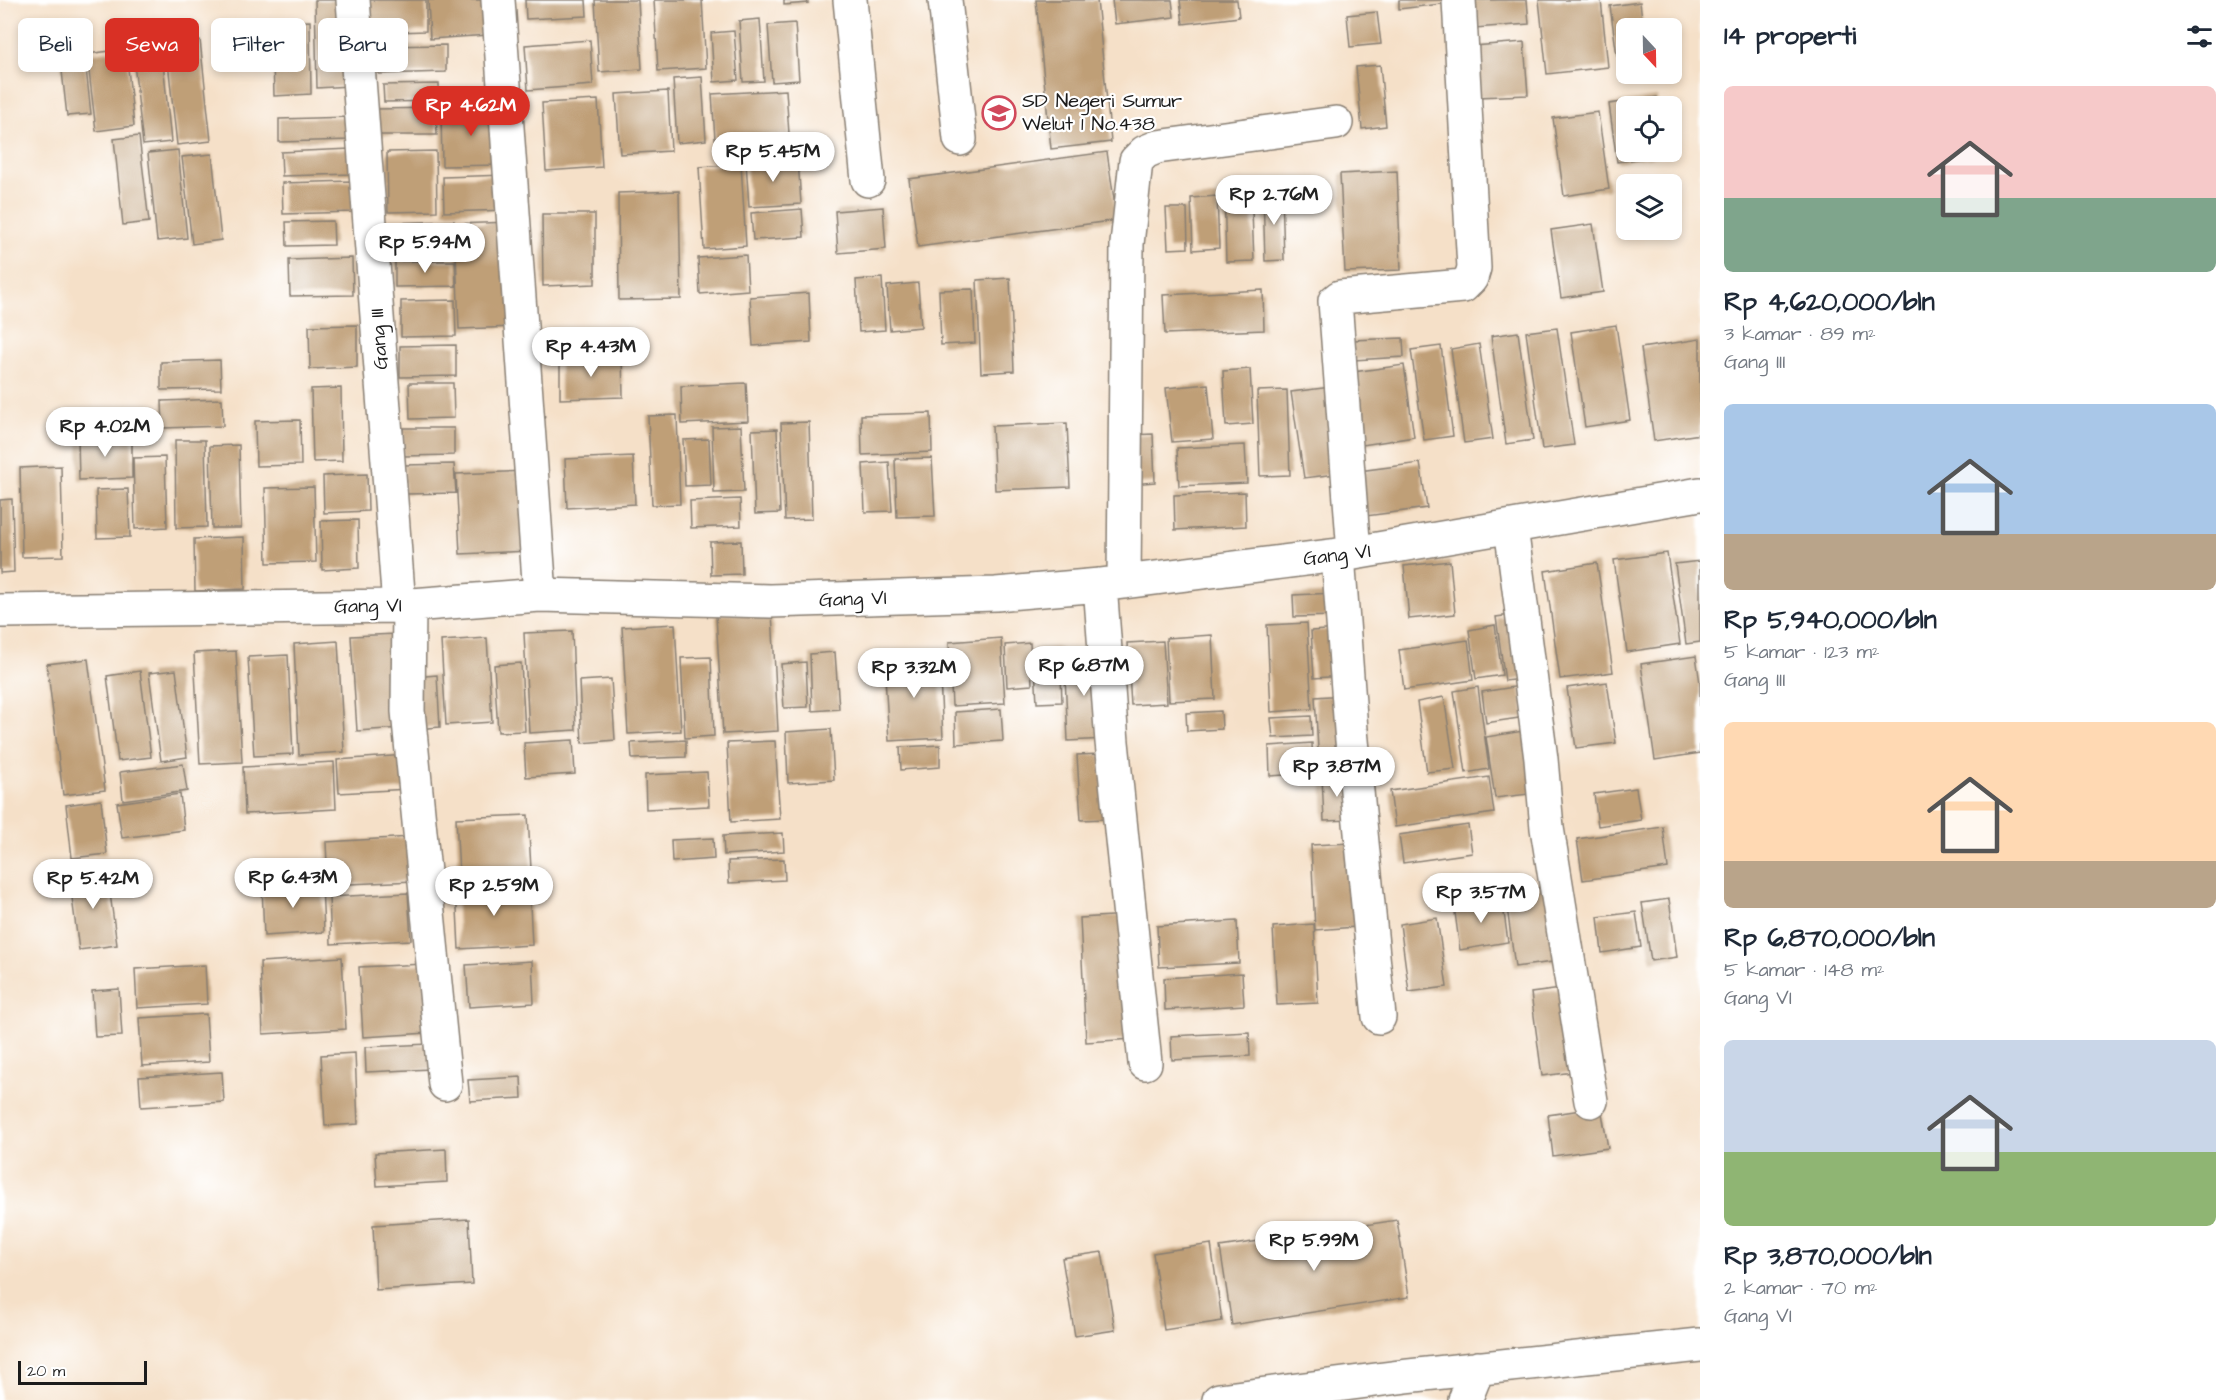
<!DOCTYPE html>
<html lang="id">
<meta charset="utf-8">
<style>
:root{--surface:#fff;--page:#f6f6f7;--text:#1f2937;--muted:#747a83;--accent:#d93025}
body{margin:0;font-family:"Architects Daughter",sans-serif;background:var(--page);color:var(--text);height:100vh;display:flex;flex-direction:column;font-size:22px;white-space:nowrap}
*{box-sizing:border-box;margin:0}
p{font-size:20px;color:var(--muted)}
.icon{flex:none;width:33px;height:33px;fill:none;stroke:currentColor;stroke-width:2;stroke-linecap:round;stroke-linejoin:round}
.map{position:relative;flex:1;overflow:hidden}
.sheet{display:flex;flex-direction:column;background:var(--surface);width:540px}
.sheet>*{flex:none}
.top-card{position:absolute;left:18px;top:18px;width:570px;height:54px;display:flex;gap:12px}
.needle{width:39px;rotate:158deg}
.tools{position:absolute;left:1616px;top:18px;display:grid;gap:12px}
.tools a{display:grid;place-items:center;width:66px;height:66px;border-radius:9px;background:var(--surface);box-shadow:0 3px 9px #0003;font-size:30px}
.scale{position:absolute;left:18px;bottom:15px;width:129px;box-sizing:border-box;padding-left:6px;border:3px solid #1c1c1c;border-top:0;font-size:16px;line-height:21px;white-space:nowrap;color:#1c1c1c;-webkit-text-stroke:4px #fff;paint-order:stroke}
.price{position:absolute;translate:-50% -51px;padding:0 14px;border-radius:21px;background:#fff;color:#222;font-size:20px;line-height:39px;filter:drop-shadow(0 2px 3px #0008)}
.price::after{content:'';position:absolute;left:50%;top:36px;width:18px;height:14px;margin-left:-9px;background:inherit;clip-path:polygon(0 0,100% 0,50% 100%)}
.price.current{background:var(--accent);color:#fff}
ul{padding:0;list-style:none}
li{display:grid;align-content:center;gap:12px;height:318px;padding:0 24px}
li span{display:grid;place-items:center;height:186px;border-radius:9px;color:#555}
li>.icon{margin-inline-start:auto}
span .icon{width:108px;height:108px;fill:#fffc;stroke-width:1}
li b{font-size:26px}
h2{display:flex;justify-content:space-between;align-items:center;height:72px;padding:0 24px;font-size:26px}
.chip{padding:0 21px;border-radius:9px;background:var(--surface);box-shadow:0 3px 9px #0003;font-size:21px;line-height:54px}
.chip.current{background:var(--accent);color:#fff}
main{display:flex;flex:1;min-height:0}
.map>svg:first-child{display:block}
</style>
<main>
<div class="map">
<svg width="1700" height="1400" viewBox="0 0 1700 1400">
<rect width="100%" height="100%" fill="#fff"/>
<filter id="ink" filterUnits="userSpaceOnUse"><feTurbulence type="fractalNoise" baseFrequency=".0167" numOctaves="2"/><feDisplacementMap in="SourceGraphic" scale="12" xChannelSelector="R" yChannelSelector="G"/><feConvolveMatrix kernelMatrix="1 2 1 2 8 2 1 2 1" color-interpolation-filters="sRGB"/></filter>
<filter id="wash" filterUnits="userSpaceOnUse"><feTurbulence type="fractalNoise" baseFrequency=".008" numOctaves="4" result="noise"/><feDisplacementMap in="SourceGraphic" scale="24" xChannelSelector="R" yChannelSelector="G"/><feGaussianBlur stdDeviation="1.35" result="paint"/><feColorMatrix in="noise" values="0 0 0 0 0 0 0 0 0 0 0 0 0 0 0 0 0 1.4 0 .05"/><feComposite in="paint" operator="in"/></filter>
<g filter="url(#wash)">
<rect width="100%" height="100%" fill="#f5e0c8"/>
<g id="blocks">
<path fill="#bf9f77" d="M 315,0 L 347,0 L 349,86 L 317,88 Z
M 365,0 L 426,0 L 426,31 L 365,33 Z
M 428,0 L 487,0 L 488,35 L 430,39 Z
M 525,0 L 586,0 L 587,16 L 526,19 Z
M 595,0 L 638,0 L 642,69 L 599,72 Z
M 654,0 L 702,0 L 706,68 L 658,71 Z
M 784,0 L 807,0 L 808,3 L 784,5 Z
M 1036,0 L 1097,0 L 1111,142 L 1051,149 Z
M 1112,0 L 1172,0 L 1174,17 L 1115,24 Z
M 1180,0 L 1237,0 L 1239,17 L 1183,24 Z
M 1399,0 L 1448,0 L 1449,3 L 1399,9 Z
M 1472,0 L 1527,0 L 1529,24 L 1474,28 Z
M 1539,0 L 1601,0 L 1608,67 L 1547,74 Z
M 1640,2 L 1643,28 L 1626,28 L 1626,55 L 1617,56 L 1610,6 Z
M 1377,12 L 1381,44 L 1350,47 L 1347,15 Z
M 760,19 L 764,81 L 743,82 L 739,21 Z
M 310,21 L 311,94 L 274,96 L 272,23 Z
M 795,23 L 799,80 L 772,82 L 768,25 Z
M 734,31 L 738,80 L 714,82 L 711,33 Z
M 200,40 L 211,141 L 177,145 L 166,44 Z
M 590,40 L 593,85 L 528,90 L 525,45 Z
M 161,42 L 171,142 L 143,145 L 132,45 Z
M 1524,42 L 1528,95 L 1477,97 L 1473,46 Z
M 446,45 L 446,72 L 379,74 L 379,46 Z
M 126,49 L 134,126 L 96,131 L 87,54 Z
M 85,59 L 91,114 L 67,116 L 61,62 Z
M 1380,65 L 1386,126 L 1362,129 L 1356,67 Z
M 702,77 L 706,140 L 677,143 L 673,79 Z
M 439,84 L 439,101 L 384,102 L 383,85 Z
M 786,90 L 789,134 L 715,139 L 712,94 Z
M 668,91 L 671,151 L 620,154 L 616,94 Z
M 1657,97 L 1658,106 L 1626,106 L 1626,152 L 1665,152 L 1665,155 L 1617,162 L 1609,104 Z
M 598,100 L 602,167 L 546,171 L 542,103 Z
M 436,108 L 437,135 L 376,135 L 375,109 Z
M 500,108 L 501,165 L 442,166 L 441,109 Z
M 1598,112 L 1609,189 L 1564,196 L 1553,118 Z
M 350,117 L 351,140 L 279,142 L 279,119 Z
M 139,136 L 149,222 L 123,225 L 114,139 Z
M 351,149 L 352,174 L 282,176 L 281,152 Z
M 178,150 L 187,238 L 157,241 L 148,153 Z
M 436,151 L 437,211 L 388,212 L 387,152 Z
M 1107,152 L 1117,220 L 918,247 L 909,179 Z
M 212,154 L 221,240 L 192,244 L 182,157 Z
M 798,159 L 801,204 L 749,207 L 746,162 Z
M 741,164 L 746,246 L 704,249 L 699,167 Z
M 1397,171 L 1401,270 L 1345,272 L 1340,174 Z
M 507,175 L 508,210 L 444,212 L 443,177 Z
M 352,181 L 353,212 L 283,214 L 282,183 Z
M 1251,186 L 1254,261 L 1226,262 L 1224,187 Z
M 679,191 L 681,299 L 619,300 L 618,193 Z
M 1282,191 L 1284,260 L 1265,261 L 1263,192 Z
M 1217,196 L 1219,248 L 1193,250 L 1191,198 Z
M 883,207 L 886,249 L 838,253 L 835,211 Z
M 1166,208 L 1187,208 L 1188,248 L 1168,249 Z
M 802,209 L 804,237 L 753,240 L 751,213 Z
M 542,214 L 595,214 L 595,284 L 543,286 Z
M 333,221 L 334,245 L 287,246 L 286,222 Z
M 454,221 L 454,254 L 395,255 L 394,223 Z
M 511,222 L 515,327 L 459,329 L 455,224 Z
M 1593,224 L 1603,292 L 1561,298 L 1551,230 Z
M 746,255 L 748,290 L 700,294 L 698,258 Z
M 352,258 L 353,295 L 290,296 L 289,260 Z
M 395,261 L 455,261 L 456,286 L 395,287 Z
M 882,278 L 885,330 L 859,332 L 856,280 Z
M 1010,278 L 1014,371 L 981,373 L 977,280 Z
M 918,283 L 921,327 L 890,330 L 887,286 Z
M 973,289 L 975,343 L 941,345 L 939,290 Z
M 1263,290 L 1264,330 L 1165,334 L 1163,295 Z
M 809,293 L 811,342 L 753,346 L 750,297 Z
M 455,300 L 456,336 L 401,337 L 401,301 Z
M 357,325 L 357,367 L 310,369 L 309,326 Z
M 1616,325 L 1630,420 L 1585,427 L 1571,332 Z
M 1557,328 L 1574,445 L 1542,449 L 1526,332 Z
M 1518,332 L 1533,440 L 1506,444 L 1491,336 Z
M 1403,338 L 1404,357 L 1353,360 L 1352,340 Z
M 1700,339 L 1700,434 L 1654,441 L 1641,348 Z
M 1479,344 L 1493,439 L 1464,443 L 1451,349 Z
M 456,345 L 456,376 L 400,377 L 400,346 Z
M 1441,346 L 1453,436 L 1424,440 L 1411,350 Z
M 622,357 L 623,397 L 560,399 L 560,359 Z
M 220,360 L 221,389 L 161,390 L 161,362 Z
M 1404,365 L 1414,437 L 1356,446 L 1346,373 Z
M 1250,369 L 1253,424 L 1226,426 L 1223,371 Z
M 409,383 L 453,383 L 454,418 L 410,419 Z
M 746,383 L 748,421 L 682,424 L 681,386 Z
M 1208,384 L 1213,439 L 1172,442 L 1166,388 Z
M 1331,387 L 1344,473 L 1304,478 L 1291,392 Z
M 341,388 L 342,461 L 313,462 L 311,389 Z
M 1287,390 L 1290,475 L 1260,476 L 1257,391 Z
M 222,399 L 223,426 L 163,428 L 162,401 Z
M 931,413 L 932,452 L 862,455 L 861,415 Z
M 677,415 L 680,504 L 652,505 L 648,416 Z
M 300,420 L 301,465 L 256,466 L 255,421 Z
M 809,422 L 812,519 L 785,520 L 781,423 Z
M 1067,423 L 1070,487 L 995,490 L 992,426 Z
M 741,426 L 744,492 L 714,493 L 712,427 Z
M 403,428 L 454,428 L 454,455 L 403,456 Z
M 777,429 L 780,513 L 755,514 L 752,430 Z
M 1153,434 L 1155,482 L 1132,484 L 1131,435 Z
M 132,436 L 132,478 L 79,480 L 78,438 Z
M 709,439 L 711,485 L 685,486 L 683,440 Z
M 175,440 L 205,440 L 207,527 L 176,528 Z
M 239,445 L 241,528 L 212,528 L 210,446 Z
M 1245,445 L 1247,483 L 1179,486 L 1177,448 Z
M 633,456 L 635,504 L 567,508 L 565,459 Z
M 165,457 L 167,527 L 135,529 L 133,458 Z
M 932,458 L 935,516 L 897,517 L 895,459 Z
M 889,462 L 892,511 L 865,512 L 863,464 Z
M 1420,463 L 1427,508 L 1366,516 L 1359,471 Z
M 454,464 L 456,493 L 405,494 L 404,465 Z
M 61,466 L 63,556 L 22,557 L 20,468 Z
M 527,471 L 530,551 L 460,554 L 456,474 Z
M 367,474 L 368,511 L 324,513 L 323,476 Z
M 314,487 L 316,562 L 267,563 L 265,488 Z
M 128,489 L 130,537 L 97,538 L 96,490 Z
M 1245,492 L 1246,526 L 1175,530 L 1174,495 Z
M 12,499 L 14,572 L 0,573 L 0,500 Z
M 740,499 L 741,526 L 691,528 L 690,501 Z
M 358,520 L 359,568 L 322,570 L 321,521 Z
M 244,537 L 245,589 L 195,591 L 194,539 Z
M 741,541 L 742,574 L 711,575 L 710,542 Z
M 1667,553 L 1680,644 L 1627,652 L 1614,560 Z
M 1450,561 L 1455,614 L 1409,619 L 1404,566 Z
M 1700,561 L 1700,642 L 1686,644 L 1675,564 Z
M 1597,563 L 1613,672 L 1560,679 L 1545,571 Z
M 1335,593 L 1337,616 L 1294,617 L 1293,595 Z
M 772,611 L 778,731 L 723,734 L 716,615 Z
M 1519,614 L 1528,678 L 1505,681 L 1496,617 Z
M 1307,623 L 1312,709 L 1271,712 L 1267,625 Z
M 675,624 L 681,731 L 628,734 L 622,627 Z
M 1495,625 L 1502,675 L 1476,679 L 1469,630 Z
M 1340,629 L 1342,676 L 1314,678 L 1311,631 Z
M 572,631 L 576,730 L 529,733 L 524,633 Z
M 397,634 L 402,728 L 357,731 L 351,636 Z
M 1212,635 L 1215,699 L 1169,701 L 1166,638 Z
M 487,638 L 492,722 L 446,725 L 441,641 Z
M 1001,638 L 1005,703 L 952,706 L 949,642 Z
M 1468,640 L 1473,680 L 1404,690 L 1399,650 Z
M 338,641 L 344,752 L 299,755 L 294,644 Z
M 1163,641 L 1167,703 L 1131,705 L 1127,643 Z
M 1030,643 L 1032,685 L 1007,687 L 1005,645 Z
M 1060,647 L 1062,702 L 1037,703 L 1034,648 Z
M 236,651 L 242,762 L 200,764 L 194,653 Z
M 835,652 L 839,709 L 812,711 L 810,654 Z
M 1100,652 L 1105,739 L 1068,741 L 1064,654 Z
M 288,655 L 293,754 L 254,756 L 248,657 Z
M 1696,656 L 1700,683 L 1700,753 L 1655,760 L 1641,664 Z
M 711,657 L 714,736 L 685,738 L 681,658 Z
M 939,657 L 943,738 L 889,741 L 884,661 Z
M 88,659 L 105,790 L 63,795 L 47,664 Z
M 806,662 L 808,707 L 784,708 L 781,664 Z
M 521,663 L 525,731 L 498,732 L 494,665 Z
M 176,670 L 187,757 L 161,761 L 149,673 Z
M 140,671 L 151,757 L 118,761 L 107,676 Z
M 437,675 L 440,727 L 416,729 L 414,677 Z
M 611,679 L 615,740 L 582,743 L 579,681 Z
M 1607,682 L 1616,743 L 1576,748 L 1567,688 Z
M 1520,686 L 1525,717 L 1486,723 L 1482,692 Z
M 1478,687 L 1489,769 L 1466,773 L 1454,691 Z
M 1345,695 L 1348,764 L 1319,766 L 1315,697 Z
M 1444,697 L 1455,769 L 1427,772 L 1417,702 Z
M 1001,709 L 1003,741 L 956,744 L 955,712 Z
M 1221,711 L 1222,729 L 1187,731 L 1186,713 Z
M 1311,716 L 1312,736 L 1273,738 L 1271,718 Z
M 831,729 L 834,780 L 788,783 L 786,732 Z
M 1529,730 L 1538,793 L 1495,798 L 1486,737 Z
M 573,740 L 575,774 L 526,777 L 524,743 Z
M 686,740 L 686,757 L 632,759 L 631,743 Z
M 775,741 L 780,819 L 731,822 L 727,743 Z
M 1312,743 L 1313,773 L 1270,776 L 1269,746 Z
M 940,745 L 940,767 L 901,770 L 900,747 Z
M 1101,754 L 1105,819 L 1081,820 L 1077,755 Z
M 406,755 L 408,789 L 339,793 L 337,760 Z
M 334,762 L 336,809 L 245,814 L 243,767 Z
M 183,764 L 187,791 L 123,800 L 120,772 Z
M 707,772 L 709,806 L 646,809 L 645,775 Z
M 1349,774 L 1352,820 L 1324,821 L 1322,776 Z
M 1489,777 L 1494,813 L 1395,827 L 1390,791 Z
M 1636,788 L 1641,820 L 1598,826 L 1594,794 Z
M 180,794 L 184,830 L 122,838 L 117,803 Z
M 101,800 L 107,854 L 72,858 L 66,805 Z
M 528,815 L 531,869 L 459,873 L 456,818 Z
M 1468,825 L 1472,853 L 1403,863 L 1399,835 Z
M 1663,827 L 1668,868 L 1583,880 L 1577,839 Z
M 783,833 L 784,851 L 724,855 L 723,836 Z
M 411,837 L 414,881 L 328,885 L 326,842 Z
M 713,838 L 714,859 L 672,862 L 671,840 Z
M 1352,843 L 1356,927 L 1315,930 L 1311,845 Z
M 784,859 L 785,880 L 729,883 L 728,861 Z
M 107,871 L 117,945 L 79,950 L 69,875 Z
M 322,883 L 324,932 L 264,936 L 262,886 Z
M 529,885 L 532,945 L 459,949 L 456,889 Z
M 1550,886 L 1560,961 L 1515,967 L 1505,892 Z
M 408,893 L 411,940 L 331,944 L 329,897 Z
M 1502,898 L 1508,942 L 1460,950 L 1454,905 Z
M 1669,899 L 1677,957 L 1651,961 L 1642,903 Z
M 1636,912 L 1641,947 L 1602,953 L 1598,917 Z
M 1128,915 L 1134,1039 L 1086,1042 L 1080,918 Z
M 1437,918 L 1447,987 L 1409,992 L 1400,924 Z
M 1237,921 L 1239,963 L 1159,967 L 1157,926 Z
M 1314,924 L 1318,1003 L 1277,1005 L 1273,927 Z
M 342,957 L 346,1029 L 263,1034 L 260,962 Z
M 532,961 L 534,1003 L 469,1007 L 466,965 Z
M 425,964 L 428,1033 L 363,1037 L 359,967 Z
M 205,965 L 207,1004 L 137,1008 L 135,969 Z
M 1242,973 L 1244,1005 L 1165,1010 L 1164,978 Z
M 1569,988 L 1581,1071 L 1542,1076 L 1531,993 Z
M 119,989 L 122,1036 L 95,1037 L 92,991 Z
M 206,1014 L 209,1062 L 142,1066 L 139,1018 Z
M 1249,1032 L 1250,1056 L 1172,1060 L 1171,1036 Z
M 429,1044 L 431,1069 L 366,1072 L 365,1047 Z
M 355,1053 L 358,1124 L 325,1126 L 321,1055 Z
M 222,1072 L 224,1102 L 141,1107 L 139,1077 Z
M 521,1077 L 522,1098 L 470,1101 L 468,1080 Z
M 1601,1107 L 1608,1148 L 1553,1156 L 1548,1115 Z
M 446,1149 L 447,1182 L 377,1186 L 375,1153 Z
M 469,1219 L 472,1284 L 376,1290 L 373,1225 Z
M 1397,1220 L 1409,1297 L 1232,1325 L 1220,1247 Z
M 1211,1244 L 1222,1321 L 1164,1330 L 1153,1253 Z
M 1102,1252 L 1115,1330 L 1075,1336 L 1062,1258 Z"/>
</g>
</g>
<g filter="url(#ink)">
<use href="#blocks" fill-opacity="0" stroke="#887e72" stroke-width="1.5"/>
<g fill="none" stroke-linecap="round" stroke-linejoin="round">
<g stroke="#887e72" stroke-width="36">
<path id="minor" d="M 353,0 L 399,606
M 498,0 L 540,595
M 850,0 L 868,180
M 945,0 L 960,139
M 1511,527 L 1541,759 L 1547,828 L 1591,1101
M 1354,553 L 1335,301 L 1340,297 L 1463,286 L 1471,278 L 1474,268 L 1459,0
M 1338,555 L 1351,730 L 1379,1017
M 1124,582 L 1127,244 L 1136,161 L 1145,152 L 1157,147 L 1336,123
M 1100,585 L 1112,742 L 1145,1063
M 409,605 L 408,711 L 445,1084
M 0,611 L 399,606 L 540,595 L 770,601 L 996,594 L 1100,585 L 1354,553 L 1700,494
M 1219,1400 L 1407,1376 L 1700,1345
M 1465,1400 L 1478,1368"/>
</g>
<use href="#minor" stroke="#fff" stroke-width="33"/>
</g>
</g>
<defs>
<g id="school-ring" transform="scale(1.725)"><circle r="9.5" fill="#fff" stroke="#d1495b" stroke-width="1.5"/><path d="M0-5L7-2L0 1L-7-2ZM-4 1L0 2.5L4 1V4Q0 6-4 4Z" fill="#d1495b"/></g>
</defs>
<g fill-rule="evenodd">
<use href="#school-ring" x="999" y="113"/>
</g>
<g text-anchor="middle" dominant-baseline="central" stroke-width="4.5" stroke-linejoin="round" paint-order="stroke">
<g font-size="20" fill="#1c1c1c" stroke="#fff" text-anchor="start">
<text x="1022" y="101">SD Negeri Sumur<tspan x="1022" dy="23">Welut 1 No.438</tspan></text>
</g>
<g font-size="20" fill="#1c1c1c" stroke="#fff">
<text transform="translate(379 339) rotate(-94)">Gang III</text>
<text transform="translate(1337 555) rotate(-7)">Gang VI</text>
<text transform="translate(853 599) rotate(-2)">Gang VI</text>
<text transform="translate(368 606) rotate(-1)">Gang VI</text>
</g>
</g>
</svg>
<div class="tools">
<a><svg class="needle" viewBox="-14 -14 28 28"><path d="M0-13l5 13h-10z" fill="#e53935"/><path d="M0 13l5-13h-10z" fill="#747a83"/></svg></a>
<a><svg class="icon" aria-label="locate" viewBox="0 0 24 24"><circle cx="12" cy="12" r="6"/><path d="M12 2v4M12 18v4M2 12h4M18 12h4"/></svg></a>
<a><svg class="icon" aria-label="layers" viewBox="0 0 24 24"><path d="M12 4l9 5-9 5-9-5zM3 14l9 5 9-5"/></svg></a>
</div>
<div class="scale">20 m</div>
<b class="price current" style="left:471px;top:137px">Rp 4.62M</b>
<b class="price" style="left:773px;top:183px">Rp 5.45M</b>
<b class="price" style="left:1274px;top:226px">Rp 2.76M</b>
<b class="price" style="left:425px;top:274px">Rp 5.94M</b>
<b class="price" style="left:591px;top:378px">Rp 4.43M</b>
<b class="price" style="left:105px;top:458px">Rp 4.02M</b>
<b class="price" style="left:1084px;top:697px">Rp 6.87M</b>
<b class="price" style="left:914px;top:699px">Rp 3.32M</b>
<b class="price" style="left:1337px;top:798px">Rp 3.87M</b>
<b class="price" style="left:293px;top:909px">Rp 6.43M</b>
<b class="price" style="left:93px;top:910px">Rp 5.42M</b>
<b class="price" style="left:494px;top:917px">Rp 2.59M</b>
<b class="price" style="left:1481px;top:924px">Rp 3.57M</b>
<b class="price" style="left:1314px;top:1272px">Rp 5.99M</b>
<div class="top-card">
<a class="chip">Beli</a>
<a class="chip current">Sewa</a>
<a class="chip">Filter</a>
<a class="chip">Baru</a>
</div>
</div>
<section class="sheet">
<h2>14 properti<svg class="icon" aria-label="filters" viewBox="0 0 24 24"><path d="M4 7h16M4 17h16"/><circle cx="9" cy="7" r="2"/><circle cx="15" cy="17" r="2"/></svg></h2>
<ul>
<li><span style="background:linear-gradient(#f6c9c9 60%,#7fa58c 0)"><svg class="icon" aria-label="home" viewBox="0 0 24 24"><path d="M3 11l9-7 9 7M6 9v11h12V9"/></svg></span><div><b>Rp 4,620,000/bln</b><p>3 kamar · 89 m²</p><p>Gang III</p></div></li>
<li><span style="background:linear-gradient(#a9c7e8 70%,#b9a48a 0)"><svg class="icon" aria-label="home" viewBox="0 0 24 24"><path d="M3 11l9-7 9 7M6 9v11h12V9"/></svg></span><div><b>Rp 5,940,000/bln</b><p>5 kamar · 123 m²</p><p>Gang III</p></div></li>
<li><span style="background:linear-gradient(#ffd9b3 75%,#b9a48a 0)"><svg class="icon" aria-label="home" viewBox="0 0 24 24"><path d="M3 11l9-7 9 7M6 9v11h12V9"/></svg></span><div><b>Rp 6,870,000/bln</b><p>5 kamar · 148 m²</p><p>Gang VI</p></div></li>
<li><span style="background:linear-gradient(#c9d6e8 60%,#8fb573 0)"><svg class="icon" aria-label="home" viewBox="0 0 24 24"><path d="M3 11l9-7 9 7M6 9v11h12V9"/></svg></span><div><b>Rp 3,870,000/bln</b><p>2 kamar · 70 m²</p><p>Gang VI</p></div></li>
</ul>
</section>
</main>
